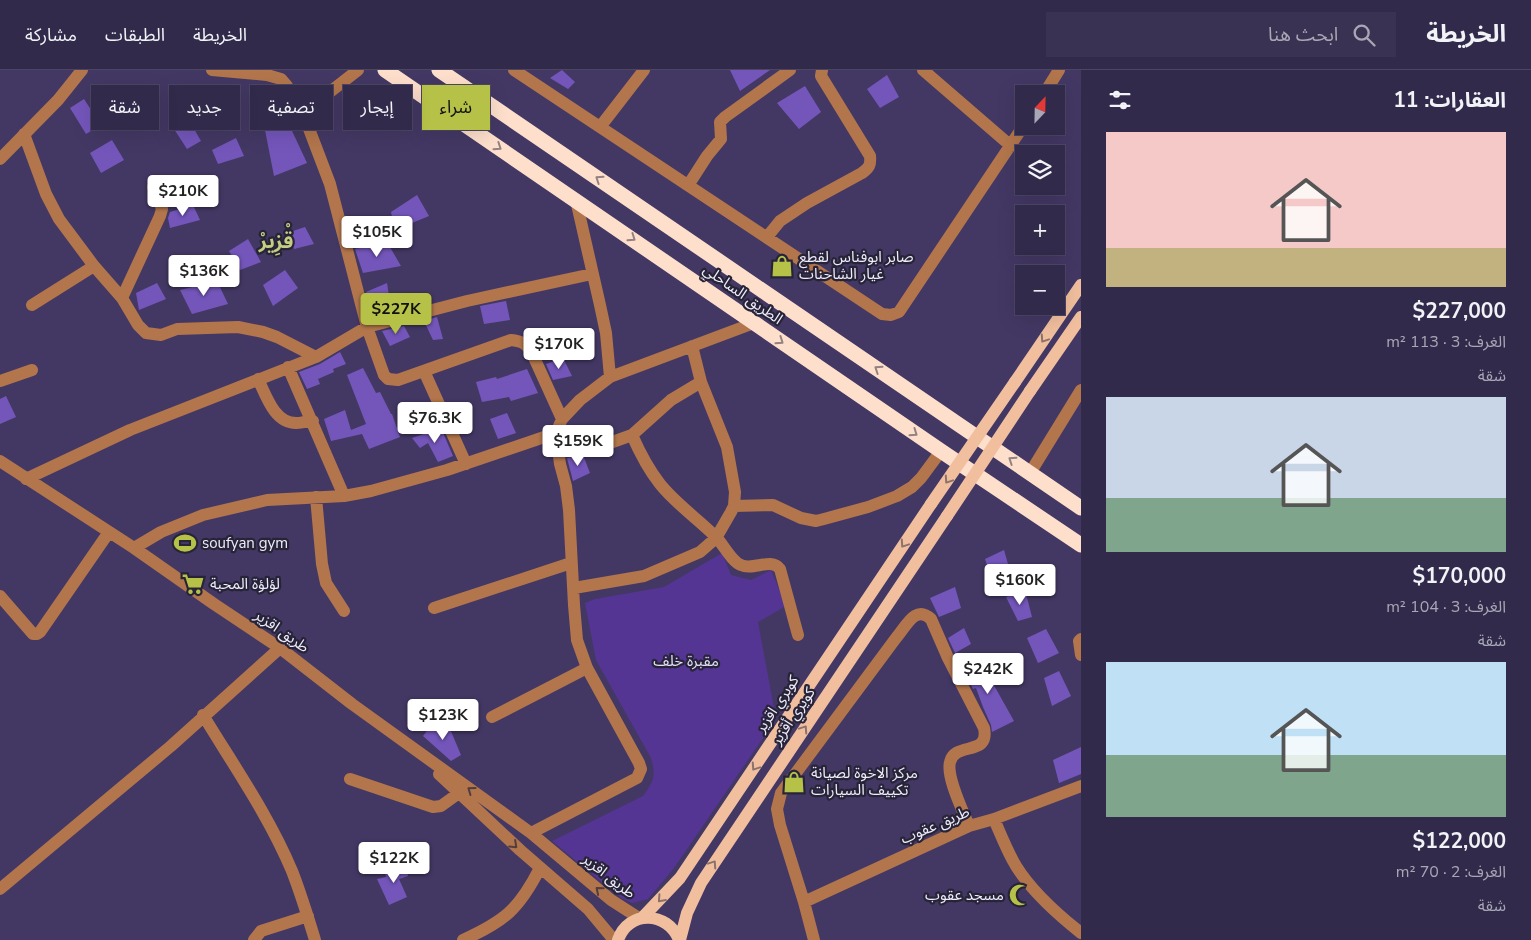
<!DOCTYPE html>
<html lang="ar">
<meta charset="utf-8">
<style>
:root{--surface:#322a4b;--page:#3a3252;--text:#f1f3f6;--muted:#a8a7b5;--line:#4d4663;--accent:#b6c148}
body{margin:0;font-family:"Nunito Sans","Noto Sans Arabic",sans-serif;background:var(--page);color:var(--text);direction:rtl;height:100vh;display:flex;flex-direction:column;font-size:19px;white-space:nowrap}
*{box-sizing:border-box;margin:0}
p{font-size:16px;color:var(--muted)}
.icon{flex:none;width:28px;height:28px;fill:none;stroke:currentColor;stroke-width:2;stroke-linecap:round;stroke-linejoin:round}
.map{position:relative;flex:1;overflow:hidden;direction:ltr}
.drawer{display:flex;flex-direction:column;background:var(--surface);width:450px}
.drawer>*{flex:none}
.hud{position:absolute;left:15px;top:15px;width:475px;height:45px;direction:rtl;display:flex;gap:10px}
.needle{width:32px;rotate:22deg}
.fabs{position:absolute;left:1015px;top:15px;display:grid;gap:10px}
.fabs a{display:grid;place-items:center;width:50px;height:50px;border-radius:0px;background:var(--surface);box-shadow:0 5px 20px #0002,0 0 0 1px var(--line);font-size:25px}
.price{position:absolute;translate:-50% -42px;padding:0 11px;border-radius:5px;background:#fff;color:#222;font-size:16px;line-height:32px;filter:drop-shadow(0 1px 2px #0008)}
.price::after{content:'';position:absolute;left:50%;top:30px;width:15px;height:11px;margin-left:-8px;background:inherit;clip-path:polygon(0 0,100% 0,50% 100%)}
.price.selected{background:var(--accent);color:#111}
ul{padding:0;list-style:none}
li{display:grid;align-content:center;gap:10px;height:265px;padding:0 25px}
li span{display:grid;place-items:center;height:155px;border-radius:0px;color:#555}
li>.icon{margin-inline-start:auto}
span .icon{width:90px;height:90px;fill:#fffc;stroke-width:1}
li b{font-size:21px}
h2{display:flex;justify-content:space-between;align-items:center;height:60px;padding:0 25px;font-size:21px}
.chip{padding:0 18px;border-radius:0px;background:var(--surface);box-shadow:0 5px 20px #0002,0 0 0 1px var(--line);font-size:18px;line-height:45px}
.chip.selected{background:var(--accent);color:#111}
header{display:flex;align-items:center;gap:30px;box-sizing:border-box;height:70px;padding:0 25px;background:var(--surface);border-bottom:1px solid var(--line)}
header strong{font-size:24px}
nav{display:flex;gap:28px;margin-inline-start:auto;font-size:18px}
.search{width:350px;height:45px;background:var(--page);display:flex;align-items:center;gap:12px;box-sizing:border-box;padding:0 18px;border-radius:0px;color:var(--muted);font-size:19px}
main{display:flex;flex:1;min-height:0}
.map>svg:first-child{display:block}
</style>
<header>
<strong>الخريطة</strong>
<div class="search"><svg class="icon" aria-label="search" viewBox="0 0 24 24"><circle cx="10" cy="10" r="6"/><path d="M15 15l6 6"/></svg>ابحث هنا</div>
<nav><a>الخريطة</a><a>الطبقات</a><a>مشاركة</a></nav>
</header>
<main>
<section class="drawer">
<h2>العقارات: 11<svg class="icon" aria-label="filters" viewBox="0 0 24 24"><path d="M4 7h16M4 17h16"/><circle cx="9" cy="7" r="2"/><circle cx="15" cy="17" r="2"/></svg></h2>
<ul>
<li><span style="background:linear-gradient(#f6c9c9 75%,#c2b280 0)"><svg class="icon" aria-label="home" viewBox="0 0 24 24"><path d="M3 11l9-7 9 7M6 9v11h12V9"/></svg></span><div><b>$227,000</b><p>الغرف: 3 · 113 m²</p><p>شقة</p></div></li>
<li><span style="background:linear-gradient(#c9d6e8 65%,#7fa58c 0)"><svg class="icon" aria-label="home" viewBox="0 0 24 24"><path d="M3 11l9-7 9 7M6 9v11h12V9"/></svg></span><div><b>$170,000</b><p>الغرف: 3 · 104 m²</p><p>شقة</p></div></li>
<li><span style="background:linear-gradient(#bfe0f5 60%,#7fa58c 0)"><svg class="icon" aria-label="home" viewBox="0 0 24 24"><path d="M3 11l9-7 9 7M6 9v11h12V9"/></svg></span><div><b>$122,000</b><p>الغرف: 2 · 70 m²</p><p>شقة</p></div></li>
</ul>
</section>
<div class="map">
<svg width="1081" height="870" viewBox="0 0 1081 870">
<rect width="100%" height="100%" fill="#433864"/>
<path fill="#543593" d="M 722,483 L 731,505 L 751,510 L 771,500 L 786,536 L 758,552 L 776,649 L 674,798 L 648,829 L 632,833 L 620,827 L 552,771 L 643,726 C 654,711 656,706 651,688 L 596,590 L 585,533 L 595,529 L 664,517 Z"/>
<path fill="#7456bb" d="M 562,0 L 575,12 L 568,19 L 550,8 Z
M 730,0 L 770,0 L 740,21 Z
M 887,5 L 899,27 L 880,38 L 867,19 Z
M 219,16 L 232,39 L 213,46 L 202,23 Z
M 805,16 L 821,42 L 799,59 L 777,33 Z
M 84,29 L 101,55 L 86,64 L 70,38 Z
M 286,48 L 307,93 L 274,106 L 265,60 Z
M 189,50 L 201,71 L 187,79 L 174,59 Z
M 236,68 L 244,86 L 218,94 L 212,80 Z
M 112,70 L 124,90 L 101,103 L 90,83 Z
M 417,125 L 429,146 L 395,160 L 391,142 Z
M 193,135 L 200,150 L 170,158 L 168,148 L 170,142 Z
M 305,157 L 314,174 L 294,179 L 290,162 Z
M 248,169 L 261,192 L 240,200 L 229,181 Z
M 387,172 L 401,196 L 363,203 L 355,179 Z
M 285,200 L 298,218 L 273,236 L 263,215 Z
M 217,211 L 228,234 L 192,244 L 180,220 Z
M 157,213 L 166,229 L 139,240 L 136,223 Z
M 387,213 L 391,239 L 373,245 L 366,222 Z
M 506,231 L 510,250 L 484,254 L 480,236 Z
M 437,247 L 443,269 L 433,270 L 424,251 Z
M 404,256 L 410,267 L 390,276 L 382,261 Z
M 340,282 L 346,294 L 333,299 L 334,302 L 318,309 L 320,314 L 307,319 L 299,302 L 320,294 Z
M 563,288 L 572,306 L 553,310 L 546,294 Z
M 363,298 L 376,323 L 380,322 L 391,344 L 392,344 L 400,367 L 369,379 L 362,364 L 331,371 L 324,349 L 345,340 L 351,360 L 366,354 L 347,305 Z
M 527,299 L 538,323 L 511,331 L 509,327 L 482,332 L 476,312 L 496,307 L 497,309 Z
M 6,326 L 16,347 L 0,354 L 0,329 Z
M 507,343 L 516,363 L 498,369 L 490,349 Z
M 441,358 L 453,386 L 438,392 L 428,373 L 420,378 L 412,368 Z
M 583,385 L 590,403 L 573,411 L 567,388 Z
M 1004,480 L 1010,501 L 992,510 L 985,489 Z
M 955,517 L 961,538 L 939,547 L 930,528 Z
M 1025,520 L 1032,547 L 1018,551 L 1006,527 Z
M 964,558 L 971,574 L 955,583 L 948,568 Z
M 1046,559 L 1059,583 L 1038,593 L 1027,568 Z
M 983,590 L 994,609 L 991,610 L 1014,651 L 992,662 L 991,655 L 983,637 L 976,618 L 973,619 L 963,598 Z
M 1059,601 L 1071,626 L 1052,636 L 1044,608 Z
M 436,649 L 443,662 L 450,659 L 461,685 L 451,691 L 423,666 Z
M 1081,677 L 1081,704 L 1059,713 L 1053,690 Z
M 403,794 L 407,798 L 408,806 L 399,809 L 407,827 L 389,835 L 377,809 L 386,807 L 385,802 Z"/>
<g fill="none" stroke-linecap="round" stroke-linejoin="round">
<path stroke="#b3764c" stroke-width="12" d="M 212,0 L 267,5 L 281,9 L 287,16 L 303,43 L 330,114 L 367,257 L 384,305 L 388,309 L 398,310 L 511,270 C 521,271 526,273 532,283 L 562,349
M 514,0 L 882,244 L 891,245 L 899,242 L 1024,55
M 923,0 L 1011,76
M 1044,24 L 1059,0
M 303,43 L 358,0
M 600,57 L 644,0
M 24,64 L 46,124 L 59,149 L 94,196 L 122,228 L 138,255 L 146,263 L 161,265 L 177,259 L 238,257 L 263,262 L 277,267 L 316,287
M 0,89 L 58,30 L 82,0
M 689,114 L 707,86 L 721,69 L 720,52 L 725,47 L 790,0
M 576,130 L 600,235 L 606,263 L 610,307
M 767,167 L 780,151 L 807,133 L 862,103 C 869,98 871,95 870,86 L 821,6 L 822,0
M 122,228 L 160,146 L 162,139 L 153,117
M 32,235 L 94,196
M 288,297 L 344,426
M 424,301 L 466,394
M 258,309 C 266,325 274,353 296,353 C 301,353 307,351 313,351
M 0,311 L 32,300
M 556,363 L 564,375 L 570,378 L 577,378 L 607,374 L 632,365 L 671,330 L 701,312
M 632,365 C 639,381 649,400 660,414 C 676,434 698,449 716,467 C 723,474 732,492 741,495 C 753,501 771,487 780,499 L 798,565
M 0,391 L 134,478 L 214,534 L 280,578 L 352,634 L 531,763 L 611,830 L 639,848
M 1030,403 L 1081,320
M 26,409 L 130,360 L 316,287 L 367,257 L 467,231 L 592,204
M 316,427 L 322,494 L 326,513 L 344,541
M 734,436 L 773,435 L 801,448 L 816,451 L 824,449 L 868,437 L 897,426 L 912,417 L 921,408 L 941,381
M 134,478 L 161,462 L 203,445 L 267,430 L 344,426 L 371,421 L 447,400 L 556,363
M 574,518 L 644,506 L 700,482 L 716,468 L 731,442 L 734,436 L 735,422 L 727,377 L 701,312 L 692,276
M 0,526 L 33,564 L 37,564 L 40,562 L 109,462
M 434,538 L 571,493
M 1081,569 L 1079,571 L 1081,585
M 203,645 C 234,696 269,746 292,801 C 301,824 308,847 315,870
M 492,647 L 587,598
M 439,704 L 520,780 L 588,839 L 614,870
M 350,709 L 433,737 L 441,736 L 459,723
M 994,749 C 1001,765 1007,781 1016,796 C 1032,822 1057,844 1081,863
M 531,763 L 637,708 L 641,699 L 639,693 L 587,598 L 577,570 L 574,535 L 569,440 L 566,416 L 560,394 L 556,363 L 562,349 L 580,330 L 610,307 L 754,253
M 0,819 L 171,676 L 280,578
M 804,832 L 969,756 L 994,749 L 1081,716
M 254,870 L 261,861 L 308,846
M 463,870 C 505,851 519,839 540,798
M 814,870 L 804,832 L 780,755 L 777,739 L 781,723 L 896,568 C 906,557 915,534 931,549 L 948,588 L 984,658 C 990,687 955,671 950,692 C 946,707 963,741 969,756"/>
<path stroke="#f1bf9e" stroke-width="12" d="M 1015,312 L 1081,215
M 1030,321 L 1081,247
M 643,847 L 680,808 L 931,434
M 618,870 C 628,840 668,841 679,870
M 680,870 L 687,843 L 701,813 L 947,446"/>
<path stroke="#fddfcb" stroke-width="15" d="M 385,0 L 941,381 L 1081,475
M 439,0 L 1081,438"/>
<path stroke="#f1bf9e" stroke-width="12" d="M 931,434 L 1015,312
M 947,446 L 1030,321"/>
</g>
<defs><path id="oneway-chevron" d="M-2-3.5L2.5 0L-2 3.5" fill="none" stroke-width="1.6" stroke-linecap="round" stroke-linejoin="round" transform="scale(1.25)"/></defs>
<g stroke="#928282">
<use href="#oneway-chevron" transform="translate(498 77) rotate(34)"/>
<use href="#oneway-chevron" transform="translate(599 109) rotate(-146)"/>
<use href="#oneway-chevron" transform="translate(632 168) rotate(35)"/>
<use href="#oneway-chevron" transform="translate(780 271) rotate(35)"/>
<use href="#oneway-chevron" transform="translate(878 299) rotate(-146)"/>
<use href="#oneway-chevron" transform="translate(914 363) rotate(35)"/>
<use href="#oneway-chevron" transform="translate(1012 390) rotate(-146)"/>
</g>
<g stroke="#8c726b">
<use href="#oneway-chevron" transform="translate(1044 269) rotate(124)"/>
<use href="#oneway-chevron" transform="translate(948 410) rotate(124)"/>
<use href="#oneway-chevron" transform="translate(904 474) rotate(124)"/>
<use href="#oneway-chevron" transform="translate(804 659) rotate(-56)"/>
<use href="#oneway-chevron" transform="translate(755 697) rotate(124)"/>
<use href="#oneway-chevron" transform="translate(713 794) rotate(-56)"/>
<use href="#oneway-chevron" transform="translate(661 829) rotate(132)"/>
</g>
<g stroke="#523d3e">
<use href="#oneway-chevron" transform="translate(471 720) rotate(-144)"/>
<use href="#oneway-chevron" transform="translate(514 775) rotate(43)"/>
<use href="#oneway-chevron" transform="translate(599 820) rotate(-140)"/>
</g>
<defs>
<g id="shop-bare" transform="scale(1.725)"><path d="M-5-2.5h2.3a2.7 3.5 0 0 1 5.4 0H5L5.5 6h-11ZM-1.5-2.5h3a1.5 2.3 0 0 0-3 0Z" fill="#b6c148" stroke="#282438" stroke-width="2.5" paint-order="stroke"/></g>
<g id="stadium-bare" transform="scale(1.725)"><path d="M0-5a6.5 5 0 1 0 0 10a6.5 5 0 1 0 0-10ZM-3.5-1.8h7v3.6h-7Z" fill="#b6c148" stroke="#282438" stroke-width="2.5" paint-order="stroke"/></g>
<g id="supermarket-bare" transform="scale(1.725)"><path d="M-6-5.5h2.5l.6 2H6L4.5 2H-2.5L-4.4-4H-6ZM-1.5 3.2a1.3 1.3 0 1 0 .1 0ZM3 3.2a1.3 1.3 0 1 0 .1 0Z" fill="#b6c148" stroke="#282438" stroke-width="2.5" paint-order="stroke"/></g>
<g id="mosque-bare" transform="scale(1.725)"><path d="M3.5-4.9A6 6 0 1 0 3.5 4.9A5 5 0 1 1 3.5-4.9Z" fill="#b6c148" stroke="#282438" stroke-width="2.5" paint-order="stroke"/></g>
</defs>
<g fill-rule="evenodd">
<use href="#shop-bare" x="782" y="196"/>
<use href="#stadium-bare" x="185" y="473"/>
<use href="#supermarket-bare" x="193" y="514"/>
<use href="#shop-bare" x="794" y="712"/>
<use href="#mosque-bare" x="1020" y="825"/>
</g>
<g text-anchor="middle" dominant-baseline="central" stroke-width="4.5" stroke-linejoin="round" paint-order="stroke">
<g font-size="15" fill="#eeebfb" stroke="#282438" text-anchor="start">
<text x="799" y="187">صابر ابوفناس لقطع<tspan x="799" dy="17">غيار الشاحنات</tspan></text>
<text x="202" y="473">soufyan gym</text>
<text x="210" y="514">لؤلؤة المحبة</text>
<text x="811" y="703">مركز الاخوة لصيانة<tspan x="811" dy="17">تكييف السيارات</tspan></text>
<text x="1004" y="825" text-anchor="end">مسجد عقوب</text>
</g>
<g font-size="15" fill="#eeebfb" stroke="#282438">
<text transform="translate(743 224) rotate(35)">الطريق الساحلي</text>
<text transform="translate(282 561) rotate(35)">طريق اقزير</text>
<text transform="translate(777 634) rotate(-56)">كوبري اقزير</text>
<text transform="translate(793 646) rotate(-56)">كويري أقزير</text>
<text transform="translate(935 755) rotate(-23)">طريق عقوب</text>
<text transform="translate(609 806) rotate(38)">طريق اقزير</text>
</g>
<g font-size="15" fill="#e3def9" stroke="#282438">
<text x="686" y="591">مقبرة خلف</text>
</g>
<g font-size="20" font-weight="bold" fill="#c4cd81" stroke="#282438">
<text x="276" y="171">قْزِيرْ</text>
</g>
</g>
</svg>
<div class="fabs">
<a><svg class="needle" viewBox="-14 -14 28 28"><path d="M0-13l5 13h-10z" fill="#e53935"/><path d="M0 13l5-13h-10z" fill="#a8a7b5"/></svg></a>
<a><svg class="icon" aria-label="layers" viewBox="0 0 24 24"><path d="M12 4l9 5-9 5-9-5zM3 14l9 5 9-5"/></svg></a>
<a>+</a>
<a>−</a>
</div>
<b class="price" style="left:183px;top:147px">$210K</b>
<b class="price" style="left:377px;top:188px">$105K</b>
<b class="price" style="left:204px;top:227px">$136K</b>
<b class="price selected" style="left:396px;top:265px">$227K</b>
<b class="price" style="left:559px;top:300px">$170K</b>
<b class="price" style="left:435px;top:374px">$76.3K</b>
<b class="price" style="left:578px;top:397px">$159K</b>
<b class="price" style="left:1020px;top:536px">$160K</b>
<b class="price" style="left:988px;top:625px">$242K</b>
<b class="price" style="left:443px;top:671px">$123K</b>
<b class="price" style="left:394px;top:814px">$122K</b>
<div class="hud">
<a class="chip selected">شراء</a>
<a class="chip">إيجار</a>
<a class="chip">تصفية</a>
<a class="chip">جديد</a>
<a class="chip">شقة</a>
</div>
</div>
</main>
